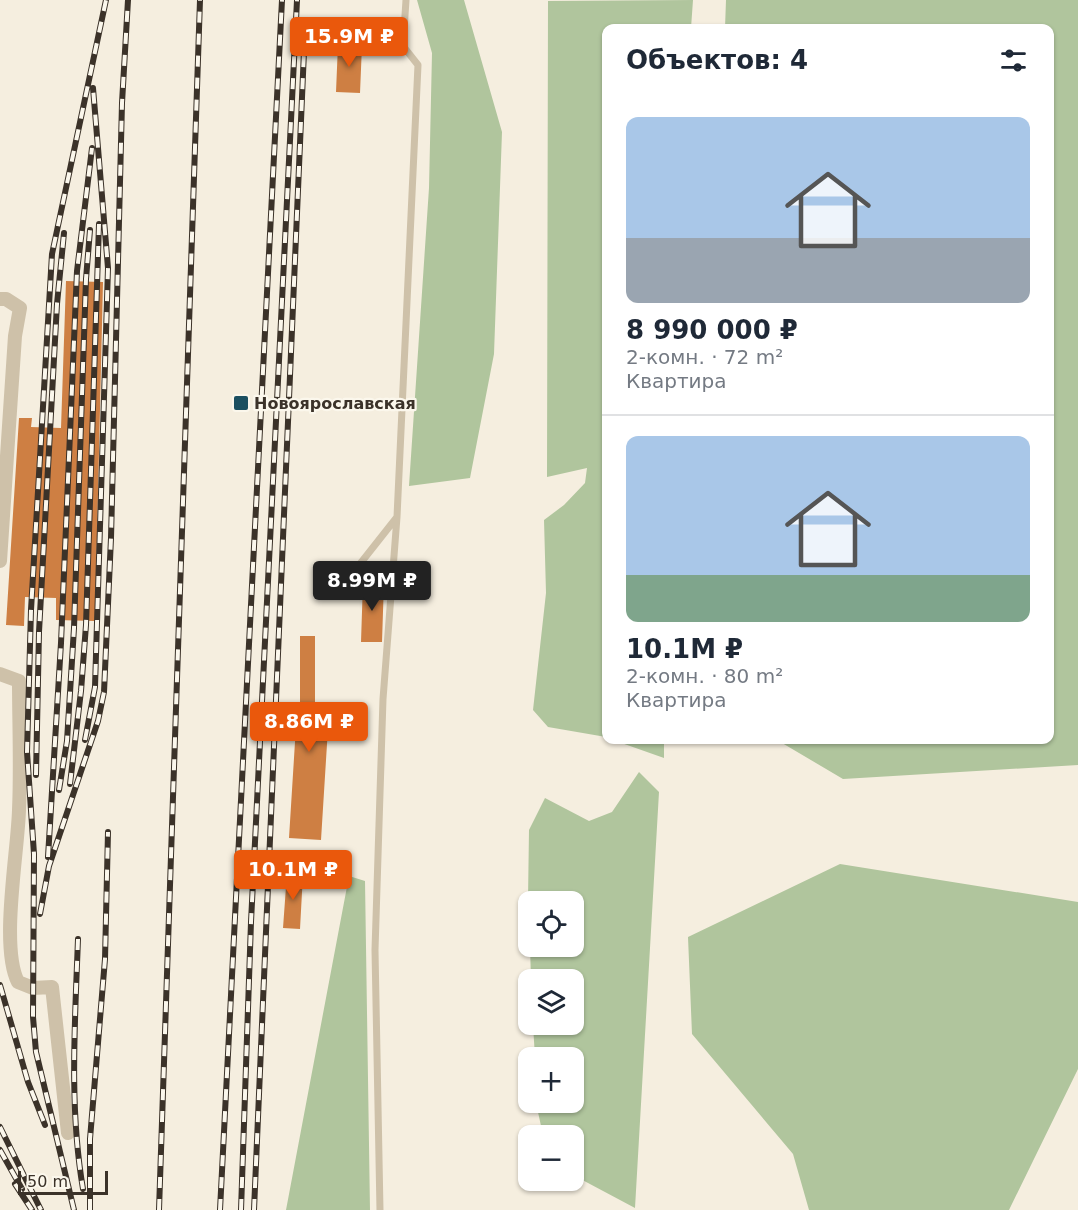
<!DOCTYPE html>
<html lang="ru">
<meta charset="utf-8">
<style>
:root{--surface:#fff;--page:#f6f6f7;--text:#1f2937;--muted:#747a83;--line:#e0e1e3;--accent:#ea580c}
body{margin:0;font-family:"DejaVu Sans",sans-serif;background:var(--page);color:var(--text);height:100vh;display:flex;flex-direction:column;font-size:22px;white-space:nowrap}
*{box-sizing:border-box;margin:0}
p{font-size:20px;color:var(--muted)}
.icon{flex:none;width:33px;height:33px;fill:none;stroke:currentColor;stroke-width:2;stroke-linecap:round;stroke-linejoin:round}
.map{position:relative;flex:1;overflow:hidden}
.sheet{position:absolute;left:602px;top:24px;width:452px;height:720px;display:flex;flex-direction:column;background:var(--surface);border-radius:12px;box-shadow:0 2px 4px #0004}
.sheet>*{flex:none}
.fabs{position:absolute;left:518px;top:891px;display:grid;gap:12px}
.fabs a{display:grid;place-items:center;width:66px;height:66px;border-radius:12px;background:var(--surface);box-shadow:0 2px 4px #0004;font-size:30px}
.scale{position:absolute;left:18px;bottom:15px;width:90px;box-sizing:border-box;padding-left:6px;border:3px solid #3b3229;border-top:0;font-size:16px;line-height:21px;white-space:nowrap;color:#3b3229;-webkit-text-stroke:4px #fbf7ec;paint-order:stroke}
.price{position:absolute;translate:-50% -51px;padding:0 14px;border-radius:6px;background:var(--accent);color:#fff;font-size:20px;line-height:39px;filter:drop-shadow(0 2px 3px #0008)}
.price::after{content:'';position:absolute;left:50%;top:36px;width:18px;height:14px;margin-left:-9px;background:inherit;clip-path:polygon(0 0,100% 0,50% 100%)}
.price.active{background:#222;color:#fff}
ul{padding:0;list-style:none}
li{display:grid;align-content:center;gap:12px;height:318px;padding:0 24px}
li+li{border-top:2px solid var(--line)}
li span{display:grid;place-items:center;height:186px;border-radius:12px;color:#555}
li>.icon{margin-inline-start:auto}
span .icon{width:108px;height:108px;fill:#fffc;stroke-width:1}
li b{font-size:26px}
h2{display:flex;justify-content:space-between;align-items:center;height:72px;padding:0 24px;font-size:26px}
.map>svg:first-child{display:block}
</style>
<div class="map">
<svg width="1078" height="1210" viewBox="0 0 1078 1210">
<rect width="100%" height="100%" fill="#f5eedf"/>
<path fill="#b0c59d" d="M 417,0 L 464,0 L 502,132 L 494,354 L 470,478 L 409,486 L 429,188 L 432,53 Z
M 693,0 L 691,28 L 606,28 L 606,737 L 548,727 L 533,710 L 546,593 L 544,520 L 564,505 L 585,483 L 587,468 L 547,477 L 548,1 Z
M 726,0 L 1078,0 L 1078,765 L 843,779 L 777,740 L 1048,740 L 1048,28 L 725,28 Z
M 613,740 L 664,740 L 664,758 Z
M 639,772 L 659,792 L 635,1208 L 573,1175 L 573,1136 L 543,1135 L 536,1103 L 573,1102 L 573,1058 L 535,1057 L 533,1025 L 573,1024 L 573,980 L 531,979 L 530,947 L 573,946 L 573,902 L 528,901 L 528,899 L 529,830 L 545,798 L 589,821 L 612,812 Z
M 840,864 L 1078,902 L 1078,1069 L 1009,1210 L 809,1210 L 793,1154 L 692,1034 L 688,937 Z
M 349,876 L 365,881 L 370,1210 L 286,1210 Z"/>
<path fill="#ce7f43" d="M 338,44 L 362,45 L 360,93 L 336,92 Z
M 66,281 L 103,282 L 95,621 L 56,620 L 56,598 L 25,597 L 24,626 L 6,625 L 19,418 L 32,418 L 31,427 L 61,428 Z
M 363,581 L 384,581 L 382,642 L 361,642 Z
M 300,636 L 315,636 L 315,711 L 329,712 L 321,840 L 289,838 L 297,710 L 300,710 Z
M 287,873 L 303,874 L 300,929 L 283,928 Z"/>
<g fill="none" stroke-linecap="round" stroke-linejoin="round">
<path stroke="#cec1a9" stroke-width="7" d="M 337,593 L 397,517 L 418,65 L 403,46 L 406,0
M 380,1210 L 375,950 L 383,699 L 397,517"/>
<path stroke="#cec1a9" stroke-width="14" d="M 0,299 L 6,299 L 20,308 L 15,336 L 0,561
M 0,674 L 19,681 C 19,724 21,767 19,810 C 18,851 0,947 18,982 L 33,988 L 52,987 L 68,1133"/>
<g stroke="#3b3229" stroke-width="6">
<path id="rail" d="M 85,740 L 95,687 L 108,268 L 93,88
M 36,775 L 39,632 L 57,304 L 64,233
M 70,784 L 81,691 L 86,625 L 99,224
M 59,790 L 67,741 L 74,628 L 86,279 L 90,230
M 48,857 L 61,643 L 77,271 L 92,148
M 40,914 L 49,866 L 98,721 L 104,692 L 111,538 L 122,103 L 128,0
M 78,939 C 75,1022 69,1107 83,1189
M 0,985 L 28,1082 L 45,1125
M 0,1127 L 41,1210
M 0,1150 L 22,1189
M 15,1184 L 32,1210
M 74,1210 L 36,1052 L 33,1017 L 34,854 L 27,752 L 31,610 L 52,254 L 106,0
M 90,1210 L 90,1139 L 105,959 L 108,832
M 159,1210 L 200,0
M 220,1210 L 282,0
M 241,1210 L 251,922 L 297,0
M 254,1210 L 304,51"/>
</g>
<use href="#rail" stroke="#fbf7ec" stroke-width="4" stroke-dasharray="11" stroke-linecap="butt"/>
</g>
<rect fill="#1b4f60" stroke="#fbf7ec" stroke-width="2" x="233" y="395" width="16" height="16" rx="3"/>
<g text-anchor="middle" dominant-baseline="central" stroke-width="4.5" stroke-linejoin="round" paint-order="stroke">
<g font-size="16" font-weight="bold" fill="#3b3229" stroke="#fbf7ec" text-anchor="start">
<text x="254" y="403">Новоярославская</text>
</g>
</g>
</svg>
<div class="fabs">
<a><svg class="icon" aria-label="locate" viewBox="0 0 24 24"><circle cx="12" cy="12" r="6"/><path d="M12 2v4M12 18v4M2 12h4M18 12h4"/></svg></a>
<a><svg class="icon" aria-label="layers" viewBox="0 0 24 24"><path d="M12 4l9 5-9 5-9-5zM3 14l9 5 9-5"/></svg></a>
<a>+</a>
<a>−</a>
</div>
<div class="scale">50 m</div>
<b class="price" style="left:349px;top:68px">15.9M ₽</b>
<b class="price active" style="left:372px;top:612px">8.99M ₽</b>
<b class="price" style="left:309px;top:753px">8.86M ₽</b>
<b class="price" style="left:293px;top:901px">10.1M ₽</b>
<section class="sheet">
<h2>Объектов: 4<svg class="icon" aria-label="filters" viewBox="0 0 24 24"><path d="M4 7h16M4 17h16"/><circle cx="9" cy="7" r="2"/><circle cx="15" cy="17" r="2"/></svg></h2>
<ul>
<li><span style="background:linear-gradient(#a9c7e8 65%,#9aa5b1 0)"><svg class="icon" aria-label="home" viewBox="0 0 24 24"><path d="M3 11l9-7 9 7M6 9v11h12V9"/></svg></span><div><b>8 990 000 ₽</b><p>2-комн. · 72 m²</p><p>Квартира</p></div></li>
<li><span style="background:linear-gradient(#a9c7e8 75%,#7fa58c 0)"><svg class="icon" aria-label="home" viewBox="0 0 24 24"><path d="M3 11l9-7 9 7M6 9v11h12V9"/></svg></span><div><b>10.1M ₽</b><p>2-комн. · 80 m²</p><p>Квартира</p></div></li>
</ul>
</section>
</div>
